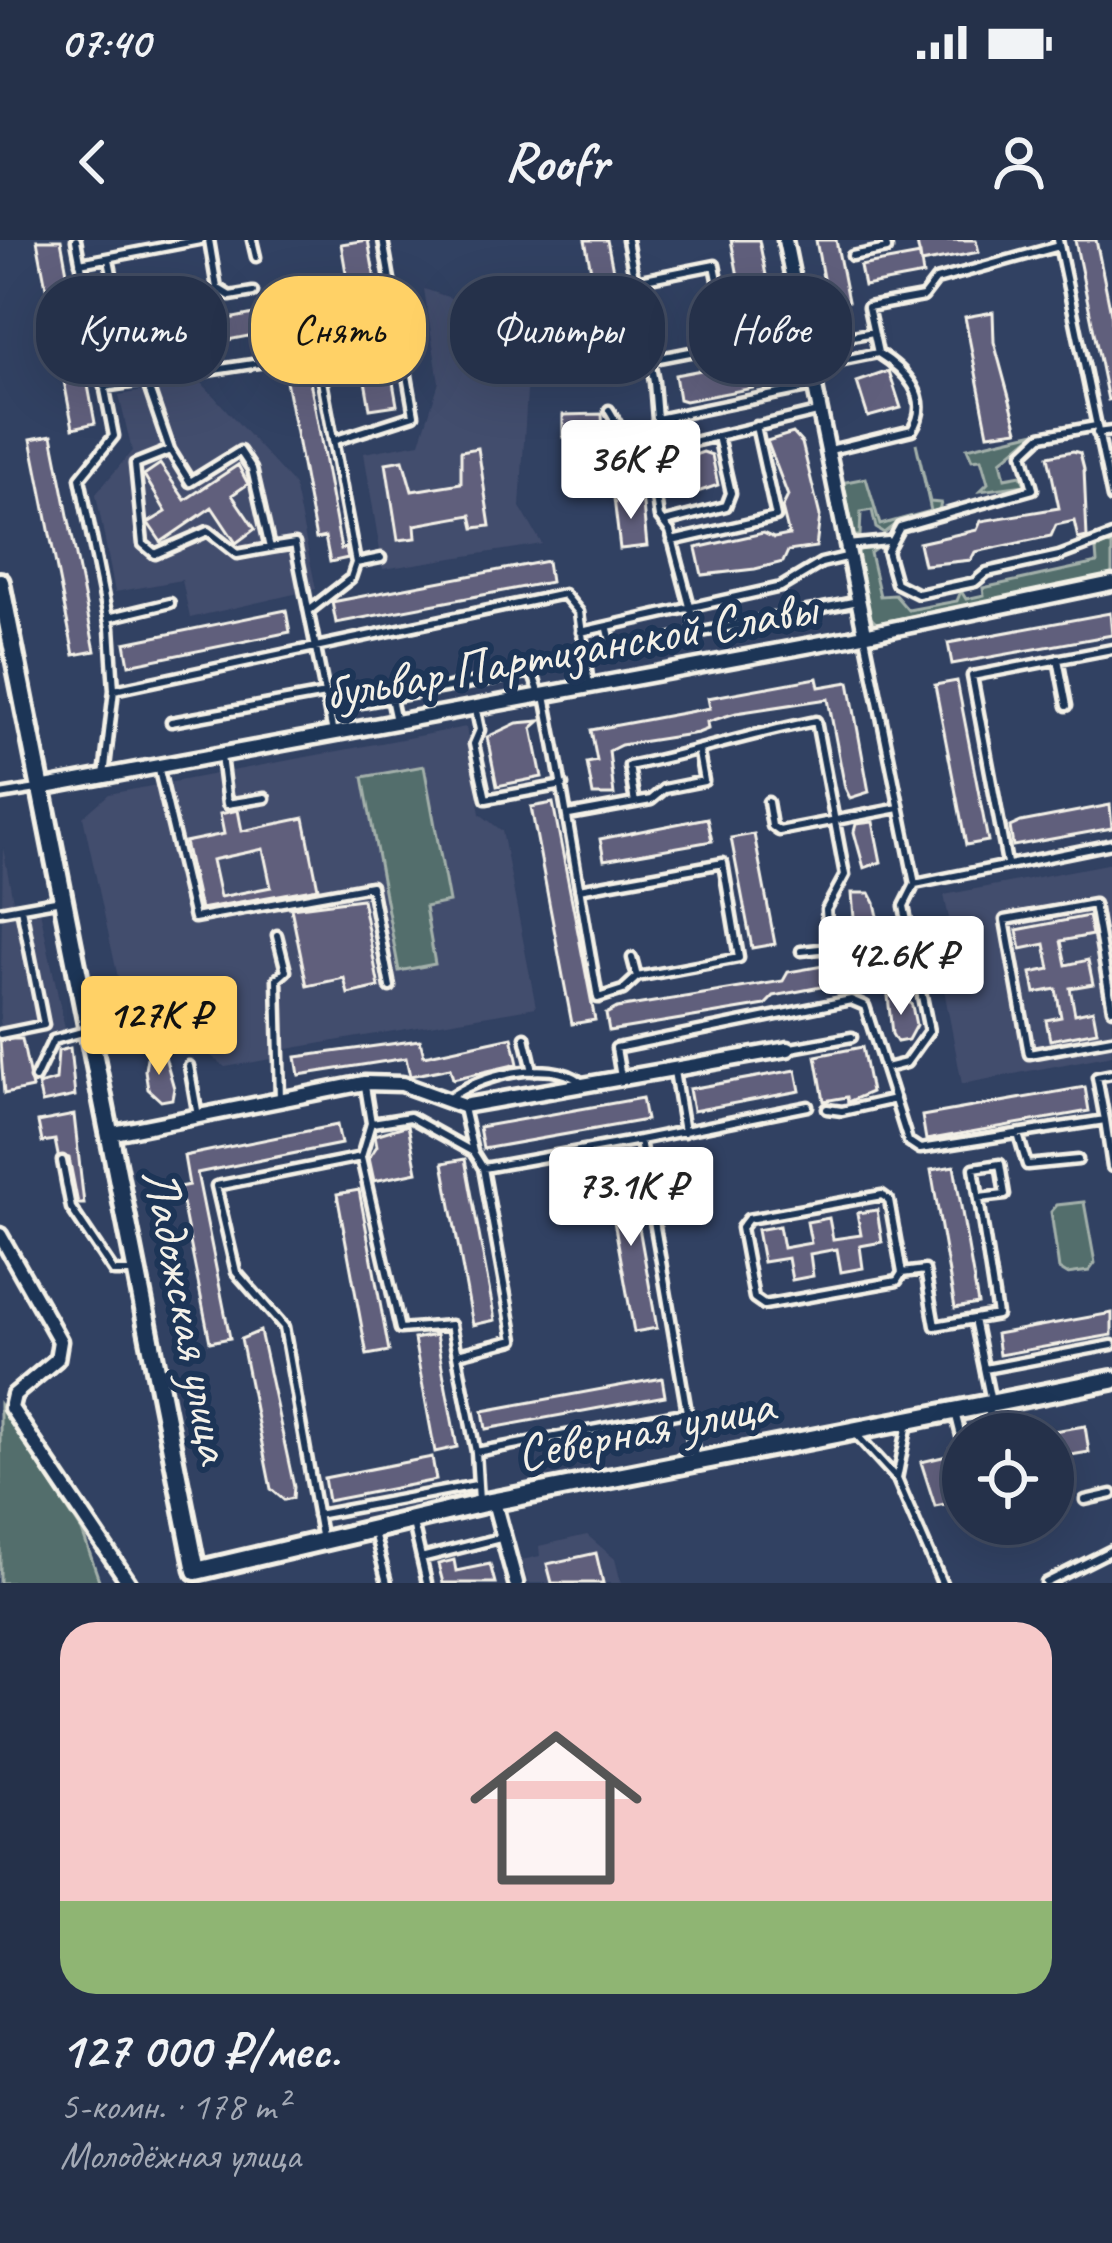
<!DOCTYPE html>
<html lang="ru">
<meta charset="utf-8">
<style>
:root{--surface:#25314a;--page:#2d3951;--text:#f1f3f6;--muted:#a3a9b5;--line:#424c62;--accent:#ffd166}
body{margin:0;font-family:Caveat,sans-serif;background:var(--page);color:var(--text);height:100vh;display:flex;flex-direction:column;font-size:45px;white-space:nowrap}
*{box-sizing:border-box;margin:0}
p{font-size:39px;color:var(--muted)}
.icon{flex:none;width:66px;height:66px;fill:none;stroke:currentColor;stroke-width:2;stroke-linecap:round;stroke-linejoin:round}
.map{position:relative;height:1343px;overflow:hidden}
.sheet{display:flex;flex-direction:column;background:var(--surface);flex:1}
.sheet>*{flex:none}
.top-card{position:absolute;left:36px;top:36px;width:1041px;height:108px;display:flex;gap:24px}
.buttons{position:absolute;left:942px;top:1173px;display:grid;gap:24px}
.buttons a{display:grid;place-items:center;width:132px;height:132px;border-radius:50%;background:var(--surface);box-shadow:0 12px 48px #0002,0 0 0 3px var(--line);font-size:60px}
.price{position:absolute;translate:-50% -102px;padding:0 27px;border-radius:12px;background:#fff;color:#222;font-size:39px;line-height:78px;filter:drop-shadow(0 3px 6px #0008)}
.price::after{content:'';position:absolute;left:50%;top:72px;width:36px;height:27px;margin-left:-18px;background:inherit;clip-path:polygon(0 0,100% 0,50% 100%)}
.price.selected{background:var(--accent);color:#111}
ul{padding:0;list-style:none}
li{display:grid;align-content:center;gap:24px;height:636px;padding:0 60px}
li span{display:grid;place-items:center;height:372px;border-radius:36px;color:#555}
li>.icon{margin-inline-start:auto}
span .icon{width:216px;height:216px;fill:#fffc;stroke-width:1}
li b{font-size:51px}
.tag{padding:0 42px;border-radius:48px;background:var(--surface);box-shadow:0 12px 48px #0002,0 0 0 3px var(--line);font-size:42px;line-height:108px}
.tag.selected{background:var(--accent);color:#111}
.status{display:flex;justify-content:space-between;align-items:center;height:84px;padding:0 60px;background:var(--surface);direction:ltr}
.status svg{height:33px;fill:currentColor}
header{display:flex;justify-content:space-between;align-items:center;height:156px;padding:0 60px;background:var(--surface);font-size:54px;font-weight:800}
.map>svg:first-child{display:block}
</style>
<div class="status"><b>07:40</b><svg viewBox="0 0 49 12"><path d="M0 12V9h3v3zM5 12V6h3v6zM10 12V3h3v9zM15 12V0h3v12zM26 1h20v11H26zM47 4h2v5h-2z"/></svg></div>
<header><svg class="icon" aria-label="back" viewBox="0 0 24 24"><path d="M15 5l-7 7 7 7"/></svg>Roofr<svg class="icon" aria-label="person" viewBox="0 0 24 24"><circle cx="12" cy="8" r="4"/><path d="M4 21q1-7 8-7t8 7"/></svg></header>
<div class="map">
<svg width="1112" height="1343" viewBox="0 0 1112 1343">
<rect width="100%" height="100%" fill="#314162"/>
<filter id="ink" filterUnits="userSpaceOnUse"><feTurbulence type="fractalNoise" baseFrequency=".00833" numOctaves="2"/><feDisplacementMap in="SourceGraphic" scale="24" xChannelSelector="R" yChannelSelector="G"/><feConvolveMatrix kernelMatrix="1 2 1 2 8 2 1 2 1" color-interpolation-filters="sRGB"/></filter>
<g filter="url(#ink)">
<path fill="#434d6d" d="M 424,49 L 507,77 L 493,129 L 528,134 L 520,267 L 542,304 L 383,329 L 364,213 L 420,203 L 439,142 Z
M 201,142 L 294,245 L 316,349 L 190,378 L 182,340 L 115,352 L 96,254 L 132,211 L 119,155 Z
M 466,487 L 480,574 L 502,591 L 536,767 L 287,809 L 277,818 L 225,827 L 192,801 L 131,797 L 83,577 L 109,554 Z
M 3,608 L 14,666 L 38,661 L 65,789 L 0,802 Z
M 1112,623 L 1112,815 L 962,844 L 931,681 L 949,678 L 944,655 Z
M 587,1295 L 615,1319 L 621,1343 L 528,1343 L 522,1320 L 540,1316 L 539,1306 Z"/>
<path fill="#526e6c" stroke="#a3b0aa" stroke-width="3" d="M 1036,192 L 1001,221 L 1005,238 L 1021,235 L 1025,245 L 980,251 L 988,243 L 981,219 L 972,220 L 967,208 Z
M 916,203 L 930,262 L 941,263 L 939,270 L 899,281 L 884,293 L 876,288 L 872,270 L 861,272 L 860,296 L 851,296 L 841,243 L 866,238 L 880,285 L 931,271 Z
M 1105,304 L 1112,305 L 1112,337 L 876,383 L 866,373 L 854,317 L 861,308 L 878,307 L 870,313 L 880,356 L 895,355 L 908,370 L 957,361 L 961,351 L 966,359 L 984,355 L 983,348 L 1097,323 L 1096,310 Z
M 424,526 L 449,662 L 425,667 L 435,724 L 399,731 L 363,537 Z
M 1084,962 L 1095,1023 L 1089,1031 L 1067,1034 L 1059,1029 L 1051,972 L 1057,965 Z
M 0,1165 L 82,1291 L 100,1343 L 0,1343 Z"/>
<path fill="#615e7c" stroke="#f4f1e8" stroke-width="3" fill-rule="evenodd" d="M 37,0 L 61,0 L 95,183 L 73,188 Z
M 368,0 L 397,165 L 370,169 L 341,4 Z
M 585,0 L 607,0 L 632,127 L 611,131 Z
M 731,0 L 759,0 L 784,126 L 756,131 L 753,148 L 685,161 L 679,159 L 675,135 L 754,120 Z
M 816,0 L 836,0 L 848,61 L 828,65 Z
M 936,0 L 976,0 L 979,12 L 921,23 L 917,3 Z
M 1075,0 L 1096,0 L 1112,78 L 1112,159 L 1108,160 Z
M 920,15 L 923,35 L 864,46 L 860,26 Z
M 284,68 L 293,70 L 300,86 L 135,118 L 134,101 L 143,96 Z
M 993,72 L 994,102 L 1018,190 L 988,194 L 965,77 Z
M 308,130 L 341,309 L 346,308 L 348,318 L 330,322 L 325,297 L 316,299 L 285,135 Z
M 889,131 L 901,168 L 868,177 L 857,142 Z
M 602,174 L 603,196 L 563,197 L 563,175 Z
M 793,193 L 802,203 L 820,276 L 816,307 L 788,311 L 783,322 L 755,329 L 702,335 L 696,308 L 763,293 L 774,298 L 789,295 L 782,268 L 788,256 L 767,201 Z
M 52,195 L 95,411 L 74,415 L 31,199 Z
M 478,208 L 490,286 L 474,288 L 471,275 L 415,285 L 416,298 L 398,300 L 386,223 L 403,220 L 412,251 L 461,243 L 461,211 Z
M 1073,211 L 1080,213 L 1084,229 L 1087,297 L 1078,299 L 1074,281 L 1056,285 L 1051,296 L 975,312 L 971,320 L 924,325 L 919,303 L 977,290 L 981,281 L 1059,268 L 1048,216 Z
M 703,212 L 712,215 L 718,245 L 686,256 L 675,253 L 669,224 Z
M 160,224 L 185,260 L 238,225 L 248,244 L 232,255 L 255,289 L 236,303 L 212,267 L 161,302 L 148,283 L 166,272 L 144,235 Z
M 642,255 L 647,306 L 620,309 L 614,258 Z
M 547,321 L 550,342 L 336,383 L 332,362 Z
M 286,370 L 290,392 L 129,425 L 125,403 Z
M 1110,373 L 1112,395 L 952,424 L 948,403 Z
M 817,438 L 819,447 L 849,442 L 869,552 L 850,558 L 845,548 L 828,459 L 736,473 L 707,482 L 708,489 L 698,493 L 621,505 L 609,511 L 614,555 L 593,555 L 587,523 L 597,521 L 591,490 L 710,468 L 708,458 Z
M 957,441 L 988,601 L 966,605 L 935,445 Z
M 540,481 L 532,488 L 542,537 L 497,546 L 487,497 L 517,483 Z
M 553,563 L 595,780 L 572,784 L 531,567 Z
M 1110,565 L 1112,588 L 1013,606 L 1010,587 L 1021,582 Z
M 238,570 L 242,591 L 304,578 L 318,648 L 200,669 L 185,602 L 224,594 L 220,574 ZM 263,609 L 271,647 L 220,657 L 212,620 Z
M 707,578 L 712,601 L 604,620 L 600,599 Z
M 873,582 L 881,622 L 864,628 L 854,592 L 856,584 Z
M 754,594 L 775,704 L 752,708 L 731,598 Z
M 852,653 L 870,653 L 875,663 L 879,681 L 871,697 L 860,699 L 855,691 Z
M 362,659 L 379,747 L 348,754 L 344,738 L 307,746 L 291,668 Z
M 1088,676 L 1092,695 L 1061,701 L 1066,725 L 1088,720 L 1093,744 L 1070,748 L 1075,774 L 1093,770 L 1097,791 L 1050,800 L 1046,780 L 1061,777 L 1056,749 L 1035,753 L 1031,733 L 1050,729 L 1045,704 L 1021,709 L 1017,690 Z
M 852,721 L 861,722 L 868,738 L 774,756 L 765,765 L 609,791 L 606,774 L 617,768 L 783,741 L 788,732 Z
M 888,756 L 906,756 L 912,766 L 916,785 L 908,800 L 897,802 L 892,794 Z
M 512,797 L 518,824 L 453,839 L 450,828 L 410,836 L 406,818 L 299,835 L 296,817 L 420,800 L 424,816 Z
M 13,799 L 22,799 L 32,848 L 4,854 L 0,801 Z
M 862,807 L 871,852 L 848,862 L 847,857 L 824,861 L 816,816 Z
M 70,808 L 75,856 L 42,863 L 38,845 L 56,840 L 58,811 Z
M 164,813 L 174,848 L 172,859 L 161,861 L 148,849 L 145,830 L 147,818 Z
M 796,830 L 800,851 L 693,871 L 689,849 Z
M 1085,847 L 1089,871 L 926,900 L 922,876 Z
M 642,858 L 646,880 L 483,909 L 479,887 Z
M 74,875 L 84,964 L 78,964 L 69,918 L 58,915 L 55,900 L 42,902 L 38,882 Z
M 337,885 L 341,904 L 197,933 L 230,1098 L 210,1102 L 179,947 L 189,945 L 184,916 Z
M 408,885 L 417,932 L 374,941 L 369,918 L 377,906 L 375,895 Z
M 465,919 L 495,1080 L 473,1085 L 443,923 Z
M 628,926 L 657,1088 L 634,1092 L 605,931 Z
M 954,926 L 978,1064 L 955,1068 L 931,930 Z
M 359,950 L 389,1111 L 367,1115 L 337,954 Z
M 877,970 L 882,1002 L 860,1006 L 863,1028 L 841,1032 L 837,1009 L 810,1014 L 813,1036 L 792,1040 L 788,1018 L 763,1022 L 757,990 L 779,986 L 783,1008 L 811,1003 L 807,982 L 829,978 L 833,999 L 861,995 L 857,973 Z
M 1112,1073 L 1112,1095 L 999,1115 L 996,1094 Z
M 260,1091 L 294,1247 L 293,1258 L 284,1260 L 271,1249 L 241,1099 Z
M 436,1095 L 457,1207 L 435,1212 L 414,1099 Z
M 662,1138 L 665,1156 L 486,1189 L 483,1171 Z
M 1085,1186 L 1089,1212 L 1053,1218 L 1053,1191 Z
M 963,1205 L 963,1229 L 954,1231 L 960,1261 L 935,1266 L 921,1222 L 951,1215 L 950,1208 Z
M 432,1217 L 436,1240 L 328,1261 L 324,1238 Z
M 596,1313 L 603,1343 L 552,1343 L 547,1324 Z
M 454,1320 L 456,1331 L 490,1324 L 495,1343 L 443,1343 L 438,1324 Z"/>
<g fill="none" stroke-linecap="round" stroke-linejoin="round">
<g stroke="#f4f1e8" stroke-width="15">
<path id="lane" d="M 76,0 L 114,196 L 80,238 L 110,388 L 114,450 L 564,354 L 579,372 L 589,445
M 209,0 L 217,48 L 230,56 L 253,52
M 252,0 L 256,17
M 1058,0 L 1112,258
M 852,16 L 887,9 L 885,0
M 80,23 L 200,0
M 635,41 L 715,25 L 731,104 L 649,120
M 89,79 L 120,73 L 109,19
M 807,105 L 873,92
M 878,113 L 868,67 L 923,57 L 936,40 L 1059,6
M 809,127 L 878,113 C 904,129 933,157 912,190 L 830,210
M 146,140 L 170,210 L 190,242 L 240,211 L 252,229 L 270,308 L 295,304 L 333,493
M 104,147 L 317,114 L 356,323 L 351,338 L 310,370
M 609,170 L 622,192 L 625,216
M 657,179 L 812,147
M 1096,186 L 1041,196 L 1023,213 L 1033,249 L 900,287 L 887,311 L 896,343 L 918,354 L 975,342 L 987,332 L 1059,316 L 1112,296
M 1097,193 L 1112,191
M 333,201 L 414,175 L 383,0
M 170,210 L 135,224 L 143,304 L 155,314 L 208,291 L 237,314 L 270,308
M 579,215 L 635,216 L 817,172
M 665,282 L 726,266 L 731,253 L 718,196
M 672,301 L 776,277 L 756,186
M 847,305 L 888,301
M 356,323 L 381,318
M 108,378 L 170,363
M 608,389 L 613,410 L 697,393 L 670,291 L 659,277 L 650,220 L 657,179 L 654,142 L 627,0
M 581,392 L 781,347 L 821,323 L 846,317
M 697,393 L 858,361
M 865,397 L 915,644 L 904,666 L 929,791 L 906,823 L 886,828
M 1058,419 L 1067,466
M 346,449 L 350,465 L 532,432 L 540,454
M 545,456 C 565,557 580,657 598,758 L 623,750 L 637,737 L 739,718 L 723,623 L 579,649
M 391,458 L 396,481
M 476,470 L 480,490 L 474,504 L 486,559 L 563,545
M 171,482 L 325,454
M 221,516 L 227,564 L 265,558
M 158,526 L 194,678 L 371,646 L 390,747
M 104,536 L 114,450
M 0,555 L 37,549
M 768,562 L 772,586 L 779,591 L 899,568
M 635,563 L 629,526 C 694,513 752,493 816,481 L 845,635 L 826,670 L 829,708 L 801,711
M 569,575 L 651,560 L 664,549 L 704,541 L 699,513
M 1007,623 L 972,436 L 1112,409
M 915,644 L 1112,604
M 0,671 L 61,660
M 277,695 L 286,731 L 277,739 L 280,859
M 632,718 L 637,737
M 887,722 L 913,714
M 1112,769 L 1094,664 L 1005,680 L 1029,814 L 1112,799
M 0,794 L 44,785 L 21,668
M 525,797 L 533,831
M 791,808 L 852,797
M 189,826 L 198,876
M 674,831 L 684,892
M 621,837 L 616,808 L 851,760 L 865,766 L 908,901 L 920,909 L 1105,880 L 1097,837 L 1112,834
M 35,838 L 53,800 L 86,791
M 448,859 C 477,836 549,817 581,842
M 827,869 L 842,871 L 895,859
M 1105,880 L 1112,927
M 372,883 L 410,877 L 473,912
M 1018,894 L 1027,925 L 1078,920
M 361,918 L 400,1089 L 451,1085 L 476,1212 L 479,1261
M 62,921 L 71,968 L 114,1032 L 133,1032
M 484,928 L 640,900
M 902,1033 L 889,960 L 882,955 L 748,979 L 741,988 L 754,1058 L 764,1065 L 897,1041 L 902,1033 L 925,1030 L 935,1086 L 997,1075 L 974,928 L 1000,924 L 1005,955 L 979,958
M 974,1079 L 991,1162
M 458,1114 L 514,1100 L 483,928 L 473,912 L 463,868
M 985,1129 L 1112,1105
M 986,1167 L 1000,1194
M 687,1172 L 695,1216
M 956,1176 L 961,1196
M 908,1183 L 897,1239 L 942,1343
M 855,1193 L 897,1239
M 476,1212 L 687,1172 L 640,900 L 808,866
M 1085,1260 L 1112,1254
M 317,1275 L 476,1245
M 413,1283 L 427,1343
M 374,1292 L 387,1343
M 322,1301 L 284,1087 L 236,1032 L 216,946 L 361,917 L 371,883 L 365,846
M 421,1318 L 500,1298
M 1046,1343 L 1112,1310"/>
</g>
<g stroke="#f4f1e8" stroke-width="21">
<path id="street" d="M 785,0 L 865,393
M 40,548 L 849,398 L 1112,343
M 109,894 L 364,843 L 402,844 L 463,866 L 788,809
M 0,995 L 60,1101 L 57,1119 L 14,1155 L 11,1168 L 129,1343
M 494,1262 L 516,1343"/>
</g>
<g stroke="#f4f1e8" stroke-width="26">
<path id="secondary" d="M 0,342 L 196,1331 L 480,1264 L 1112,1140"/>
</g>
<use href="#lane" stroke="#1d3557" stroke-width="6"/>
<use href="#street" stroke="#1d3557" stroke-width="12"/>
<use href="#secondary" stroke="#1d3557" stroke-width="16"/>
</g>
</g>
<g text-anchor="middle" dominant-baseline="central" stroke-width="12" stroke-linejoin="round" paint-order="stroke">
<g font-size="51" fill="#f4f1e8" stroke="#1d3557">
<text transform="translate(570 410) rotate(-10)">бульвар Партизанской Славы</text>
<text transform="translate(188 1075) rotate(79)">Ладожская улица</text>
<text transform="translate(645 1189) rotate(-11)">Северная улица</text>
</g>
</g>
</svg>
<div class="buttons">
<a><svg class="icon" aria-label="locate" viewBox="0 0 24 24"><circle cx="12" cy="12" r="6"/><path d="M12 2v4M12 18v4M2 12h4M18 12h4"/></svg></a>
</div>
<b class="price" style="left:631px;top:282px">36K ₽</b>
<b class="price" style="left:901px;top:778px">42.6K ₽</b>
<b class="price selected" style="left:159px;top:838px">127K ₽</b>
<b class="price" style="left:631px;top:1009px">73.1K ₽</b>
<div class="top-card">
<a class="tag">Купить</a>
<a class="tag selected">Снять</a>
<a class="tag">Фильтры</a>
<a class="tag">Новое</a>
</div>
</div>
<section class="sheet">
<ul>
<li><span style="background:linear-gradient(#f6c9c9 75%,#8fb573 0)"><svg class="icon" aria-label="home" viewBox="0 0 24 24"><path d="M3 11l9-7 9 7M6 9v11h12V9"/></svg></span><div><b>127 000 ₽/мес.</b><p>5-комн. · 178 m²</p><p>Молодёжная улица</p></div></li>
</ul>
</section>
